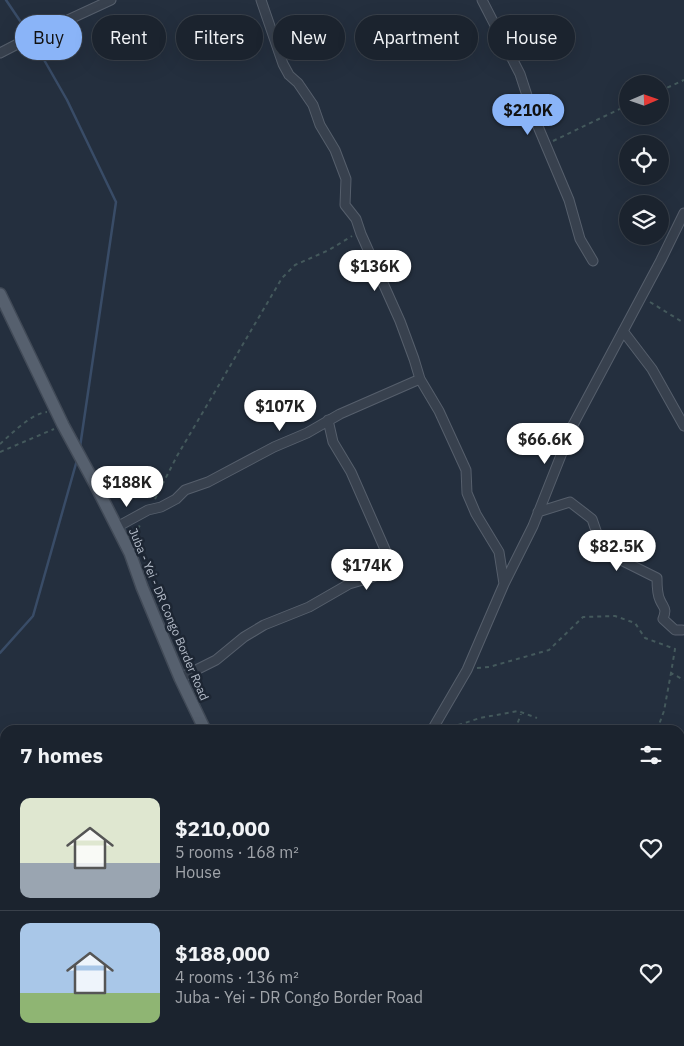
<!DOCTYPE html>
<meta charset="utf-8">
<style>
:root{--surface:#1b232e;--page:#242b36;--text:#f1f3f6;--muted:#a0a4aa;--line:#39404a;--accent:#8ab4f8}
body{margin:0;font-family:"IBM Plex Sans",sans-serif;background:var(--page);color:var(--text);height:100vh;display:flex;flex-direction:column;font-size:19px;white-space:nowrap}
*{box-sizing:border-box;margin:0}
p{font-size:16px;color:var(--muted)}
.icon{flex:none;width:28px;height:28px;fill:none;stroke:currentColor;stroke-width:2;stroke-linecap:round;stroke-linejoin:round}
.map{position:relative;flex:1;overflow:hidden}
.sheet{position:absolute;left:0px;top:725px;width:685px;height:321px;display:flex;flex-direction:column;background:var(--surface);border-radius:15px 15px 0 0;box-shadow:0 5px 20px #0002,0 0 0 1px var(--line)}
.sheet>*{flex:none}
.banner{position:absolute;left:15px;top:15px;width:655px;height:45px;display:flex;gap:10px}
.needle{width:32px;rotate:88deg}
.fabs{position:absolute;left:619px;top:75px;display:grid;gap:10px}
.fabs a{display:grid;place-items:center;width:50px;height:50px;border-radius:50%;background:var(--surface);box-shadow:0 5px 20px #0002,0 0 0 1px var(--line);font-size:25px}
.price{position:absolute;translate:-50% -42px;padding:0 11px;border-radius:18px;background:#fff;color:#222;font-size:16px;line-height:32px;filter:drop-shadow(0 1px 2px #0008)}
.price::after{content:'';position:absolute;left:50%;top:30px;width:15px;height:11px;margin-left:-8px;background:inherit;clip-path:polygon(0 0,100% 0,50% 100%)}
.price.current{background:var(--accent);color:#111}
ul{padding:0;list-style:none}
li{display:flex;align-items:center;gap:15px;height:125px;padding:0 20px}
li+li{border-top:1px solid var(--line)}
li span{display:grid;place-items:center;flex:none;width:140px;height:100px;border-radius:10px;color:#555}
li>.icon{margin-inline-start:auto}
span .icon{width:60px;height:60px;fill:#fffc;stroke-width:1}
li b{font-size:21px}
h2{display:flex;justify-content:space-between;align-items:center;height:60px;padding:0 20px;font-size:21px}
.chip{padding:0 18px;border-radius:22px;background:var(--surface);box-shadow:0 5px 20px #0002,0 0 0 1px var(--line);font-size:18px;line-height:45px}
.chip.current{background:var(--accent);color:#111}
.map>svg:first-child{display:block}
</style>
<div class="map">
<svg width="684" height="1046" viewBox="0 0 684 1046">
<rect width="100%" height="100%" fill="#242f3e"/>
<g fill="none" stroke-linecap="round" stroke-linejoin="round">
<path stroke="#394c67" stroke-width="2.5" d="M 6,0 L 31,37 L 67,100 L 116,202 L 80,447
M 0,653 L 33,616 L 77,460"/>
<g stroke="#565f6c" stroke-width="11">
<path id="minor" d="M 261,0 L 283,64 L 289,75 L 298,83 L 313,105 L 320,125 L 335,150 L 346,179 L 345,205 L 356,219 L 361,234 L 400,321 L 414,359 L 420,379 L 439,411 L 466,470 L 467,493 L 476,514 L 499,552 L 504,584
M 482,0 L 520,74 L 534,117 L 569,200 L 580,239 L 593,261
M 0,53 L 31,37 L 111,0
M 623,331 L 652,369 L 684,426
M 538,512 L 570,502 L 592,519 L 603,551 L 657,578 C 657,585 657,594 660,600 C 664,609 667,608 663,619 L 675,630 L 682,630
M 117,527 L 148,510 L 161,507 L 176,499 L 185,490 L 208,482 L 274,447 L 307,433 L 340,414 L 420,379
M 180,678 L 216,660 L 244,637 L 264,625 L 309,607 L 349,584 L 373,577 L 384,571 L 391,563 L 351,472 L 333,442 L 328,420
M 432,730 L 467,670 L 504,584 L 533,526 L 573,425 L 661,260 L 684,213
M 309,1046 L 316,1041"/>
</g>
<g stroke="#414a57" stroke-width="14">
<path id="major" d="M 0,294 L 63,425 L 96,486 L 130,553 L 142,587 L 180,678 L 205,730
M 358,1041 L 360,1046"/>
</g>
<path stroke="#44595c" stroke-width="2" stroke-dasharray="4 4" stroke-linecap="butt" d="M 660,91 L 684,80
M 553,141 L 628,105
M 650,302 L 684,323
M 0,444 C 11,434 32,413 47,412
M 0,452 L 54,429
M 155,499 L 177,456 L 282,278 L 295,265 L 329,250 L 352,236
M 134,536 L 140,525
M 477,668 L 489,667 L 549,650 L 583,617 L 615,616 L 635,623 L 645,638 L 675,649 L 671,673 L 684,680
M 443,730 L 480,718 L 518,711 L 537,718
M 515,730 L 521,714
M 657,730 L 664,711 L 671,673
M 680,799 L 684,799"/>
<use href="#minor" stroke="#38414e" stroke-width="9"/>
<use href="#major" stroke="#56606e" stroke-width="11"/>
</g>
<g text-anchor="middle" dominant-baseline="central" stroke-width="5" stroke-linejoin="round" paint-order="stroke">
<g font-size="12" fill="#b4bcc9" stroke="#1d2633">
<text transform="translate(169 614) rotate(67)">Juba - Yei - DR Congo Border Road</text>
</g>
</g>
</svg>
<div class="fabs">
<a><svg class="needle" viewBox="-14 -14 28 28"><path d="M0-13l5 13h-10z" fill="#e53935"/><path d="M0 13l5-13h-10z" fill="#a0a4aa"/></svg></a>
<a><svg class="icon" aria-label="locate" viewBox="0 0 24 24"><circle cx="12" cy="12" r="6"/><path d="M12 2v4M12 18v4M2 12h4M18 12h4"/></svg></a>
<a><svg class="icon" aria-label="layers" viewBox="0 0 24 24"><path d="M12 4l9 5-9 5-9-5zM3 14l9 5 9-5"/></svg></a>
</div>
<b class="price current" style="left:528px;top:136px">$210K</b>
<b class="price" style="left:375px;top:292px">$136K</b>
<b class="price" style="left:280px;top:432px">$107K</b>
<b class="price" style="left:545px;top:465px">$66.6K</b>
<b class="price" style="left:127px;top:508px">$188K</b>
<b class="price" style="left:617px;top:572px">$82.5K</b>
<b class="price" style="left:367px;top:591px">$174K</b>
<div class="banner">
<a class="chip current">Buy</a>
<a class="chip">Rent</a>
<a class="chip">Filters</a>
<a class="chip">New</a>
<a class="chip">Apartment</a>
<a class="chip">House</a>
</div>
<section class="sheet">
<h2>7 homes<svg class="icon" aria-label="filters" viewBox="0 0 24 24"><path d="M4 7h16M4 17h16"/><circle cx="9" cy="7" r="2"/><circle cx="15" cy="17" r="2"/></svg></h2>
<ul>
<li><span style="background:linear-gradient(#dfe7d0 65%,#9aa5b1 0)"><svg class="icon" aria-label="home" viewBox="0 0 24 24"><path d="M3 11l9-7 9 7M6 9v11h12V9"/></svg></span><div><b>$210,000</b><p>5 rooms · 168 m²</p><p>House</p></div><svg class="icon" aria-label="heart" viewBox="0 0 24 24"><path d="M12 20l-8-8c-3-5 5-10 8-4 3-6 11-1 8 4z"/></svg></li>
<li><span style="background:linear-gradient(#a9c7e8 70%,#8fb573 0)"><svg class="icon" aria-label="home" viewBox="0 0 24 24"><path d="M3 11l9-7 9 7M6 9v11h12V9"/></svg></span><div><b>$188,000</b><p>4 rooms · 136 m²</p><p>Juba - Yei - DR Congo Border Road</p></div><svg class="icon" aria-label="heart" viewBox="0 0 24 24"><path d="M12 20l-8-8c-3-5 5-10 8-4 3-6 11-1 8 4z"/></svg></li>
</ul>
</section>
</div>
